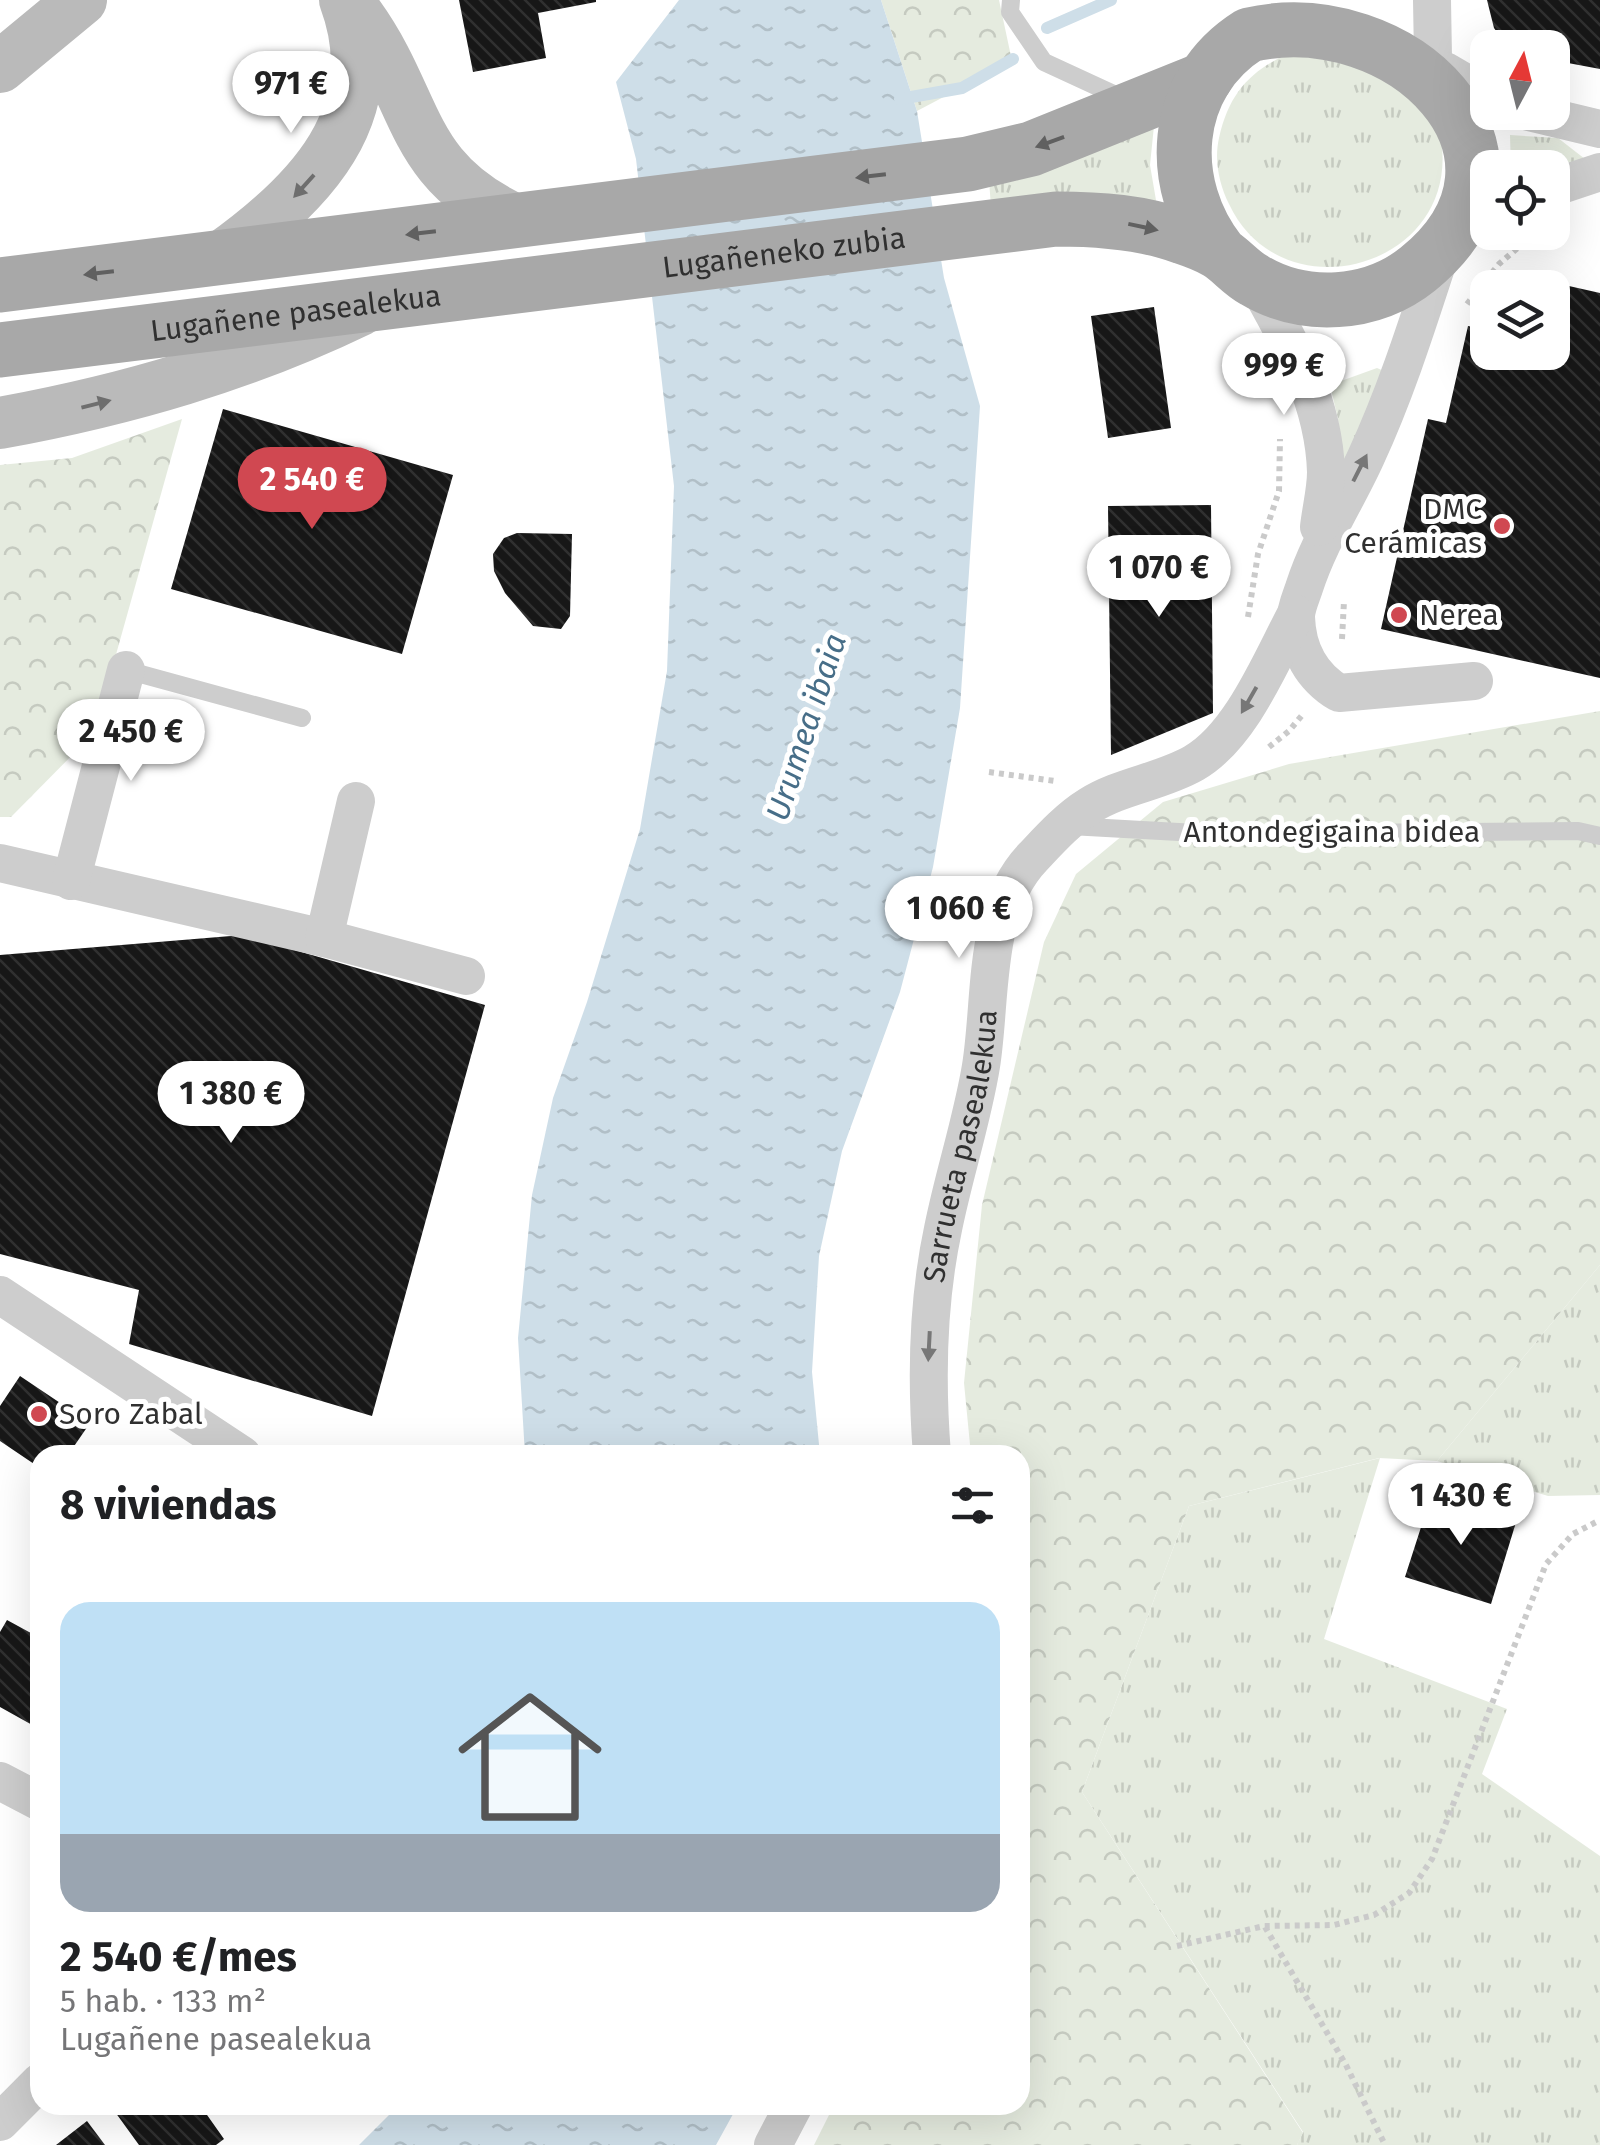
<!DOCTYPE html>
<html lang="es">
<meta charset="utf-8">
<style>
:root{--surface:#fff;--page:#f6f6f6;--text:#202124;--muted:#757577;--line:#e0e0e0;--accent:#d04851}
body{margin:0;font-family:"Fira Sans",sans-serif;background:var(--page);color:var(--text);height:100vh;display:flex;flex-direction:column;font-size:38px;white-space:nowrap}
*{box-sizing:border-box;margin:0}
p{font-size:32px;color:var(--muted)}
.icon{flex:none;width:55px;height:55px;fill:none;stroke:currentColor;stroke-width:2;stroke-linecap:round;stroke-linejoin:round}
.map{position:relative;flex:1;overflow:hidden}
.sheet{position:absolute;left:30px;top:1445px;width:1000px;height:670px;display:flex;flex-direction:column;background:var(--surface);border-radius:30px;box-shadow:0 10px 40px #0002}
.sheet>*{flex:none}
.needle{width:65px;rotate:7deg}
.fabs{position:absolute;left:1470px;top:30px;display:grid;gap:20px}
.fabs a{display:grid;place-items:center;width:100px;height:100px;border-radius:20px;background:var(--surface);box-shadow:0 10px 40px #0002;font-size:50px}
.price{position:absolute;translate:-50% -85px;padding:0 22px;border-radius:35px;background:#fff;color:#222;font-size:32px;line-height:65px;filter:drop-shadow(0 2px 5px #0008)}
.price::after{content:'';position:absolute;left:50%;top:60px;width:30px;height:22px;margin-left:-15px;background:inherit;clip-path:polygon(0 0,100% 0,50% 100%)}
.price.selected{background:var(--accent);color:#fff}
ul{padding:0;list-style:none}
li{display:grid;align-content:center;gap:20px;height:530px;padding:0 30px}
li+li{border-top:2px solid var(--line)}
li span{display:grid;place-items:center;height:310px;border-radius:30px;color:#555}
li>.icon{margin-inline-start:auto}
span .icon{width:180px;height:180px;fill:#fffc;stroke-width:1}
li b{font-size:42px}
h2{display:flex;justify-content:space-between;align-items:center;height:120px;padding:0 30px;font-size:42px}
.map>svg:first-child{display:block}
</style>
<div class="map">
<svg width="1600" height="2145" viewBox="0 0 1600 2145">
<defs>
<pattern id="grass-tufts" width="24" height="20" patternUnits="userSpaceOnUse" patternTransform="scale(2.5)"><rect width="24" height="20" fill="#e5ebdf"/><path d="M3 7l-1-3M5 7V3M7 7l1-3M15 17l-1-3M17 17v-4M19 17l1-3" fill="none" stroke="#c5cac0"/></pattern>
<pattern id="forest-crowns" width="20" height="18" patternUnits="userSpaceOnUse" patternTransform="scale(2.5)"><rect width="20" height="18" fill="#e5ebdf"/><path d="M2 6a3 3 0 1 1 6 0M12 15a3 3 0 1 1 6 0" fill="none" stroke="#c5cac0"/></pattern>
<pattern id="water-ripples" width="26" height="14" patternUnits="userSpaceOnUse" patternTransform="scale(2.5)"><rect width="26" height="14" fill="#cedee8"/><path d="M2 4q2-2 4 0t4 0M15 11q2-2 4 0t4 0" fill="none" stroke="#b1bfc7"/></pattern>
<pattern id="building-back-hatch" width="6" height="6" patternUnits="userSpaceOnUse" patternTransform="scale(2.5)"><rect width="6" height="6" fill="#171717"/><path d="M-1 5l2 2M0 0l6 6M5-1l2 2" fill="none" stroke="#303030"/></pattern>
</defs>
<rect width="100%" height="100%" fill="#fff"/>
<path fill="url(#grass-tufts)" d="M 1309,45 L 1411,78 C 1420,96 1440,129 1442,147 C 1454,269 1281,315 1229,204 C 1219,184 1214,160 1219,138 C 1231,84 1259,64 1309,45 Z
M 1155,116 L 1150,165 L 1158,212 L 991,207 L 989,180 Z
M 1510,135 L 1558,138 L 1585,159 L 1553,174 L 1552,168 L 1511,167 Z
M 1377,368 L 1384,371 L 1343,475 L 1338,419 L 1330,385 Z
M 1600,1265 L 1600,1495 L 1548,1496 L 1437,1461 Z
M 1380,1458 L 1324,1639 L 1507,1709 L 1482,1774 L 1600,1856 L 1600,2145 L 1297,2145 L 1303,2132 L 1082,1792 L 1189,1506 Z"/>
<path fill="url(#forest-crowns)" d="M 881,0 L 999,0 L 1012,61 L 917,111 Z
M 182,419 L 94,733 L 11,817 L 0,817 L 0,465 L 72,458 Z
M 1600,711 L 1600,1265 L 1437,1461 L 1379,1458 L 1189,1506 L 1082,1792 L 1303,2133 L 1297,2145 L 814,2145 L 834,2105 L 1020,2105 L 1020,1455 L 971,1455 L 964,1383 L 982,1205 L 1044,942 L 1076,874 L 1163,802 L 1289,764 Z"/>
<path fill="url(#water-ripples)" d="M 679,0 L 881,0 L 917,111 L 944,278 L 980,406 L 960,708 L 933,867 L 900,992 L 842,1151 L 819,1256 L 812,1372 L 820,1455 L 525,1455 L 518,1338 L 532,1195 L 553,1098 L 587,1002 L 640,829 L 667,671 L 674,486 L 636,159 L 616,82 Z
M 399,2105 L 738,2105 L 716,2145 L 359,2145 Z"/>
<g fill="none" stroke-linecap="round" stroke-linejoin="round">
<path stroke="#cedee8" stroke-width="12" d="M 1047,28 L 1111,0
M 900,99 L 962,88 L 1013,59"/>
</g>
<path fill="url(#building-back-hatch)" d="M 459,0 L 596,0 L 596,2 L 538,13 L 546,58 L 473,72 Z
M 1487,0 L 1600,0 L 1600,69 L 1552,60 L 1552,48 L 1508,48 L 1494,28 Z
M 1529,277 L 1600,293 L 1600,678 L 1381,629 L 1428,419 L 1446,423 L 1468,326 L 1488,330 L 1488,352 L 1552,352 L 1552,288 L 1527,288 Z
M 1154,307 L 1171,428 L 1108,438 L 1091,316 Z
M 223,409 L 453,475 L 402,654 L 171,589 Z
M 1211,505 L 1213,713 L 1111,755 L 1108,506 Z
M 517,533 L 572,534 L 570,616 L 561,629 L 533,626 L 505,593 L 494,571 L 493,554 L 504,538 Z
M 243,935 L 485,1005 L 372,1416 L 129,1344 L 139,1290 L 0,1254 L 0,955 Z
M 20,1376 L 90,1423 L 68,1455 L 40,1455 L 40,1468 L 0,1441 L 0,1406 Z
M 1432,1493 L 1517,1519 L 1491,1604 L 1405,1577 Z
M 7,1620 L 40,1638 L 40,1714 L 34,1726 L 0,1707 L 0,1632 Z
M 110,2105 L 200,2105 L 224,2139 L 216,2145 L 139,2145 Z
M 87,2121 L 105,2145 L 56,2145 Z"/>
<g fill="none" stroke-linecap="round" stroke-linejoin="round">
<path stroke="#cacaca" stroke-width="6" stroke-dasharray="5 5" stroke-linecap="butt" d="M 1467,304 L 1499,264 L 1536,232
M 1248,617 L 1258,554 L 1279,491 L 1280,439
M 1342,639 L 1344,601
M 1269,747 L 1289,731 L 1303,714
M 989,772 L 1055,781
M 1265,1927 L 1346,2065 L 1385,2145
M 1177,1946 L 1264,1926 L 1334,1925 L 1374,1915 L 1409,1893 L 1432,1859 L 1546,1564 L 1573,1534 L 1600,1520"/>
<path stroke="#cdcdcd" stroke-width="18" d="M 1011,0 L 1010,12 L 1044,62 L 1122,98
M 126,670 L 302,718
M 1070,826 L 1215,834 L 1578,831 L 1600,836"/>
<g stroke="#cdcdcd" stroke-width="38">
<path d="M 1432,0 L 1433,57"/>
<path d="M 1445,71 L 1488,96"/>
<path d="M 1529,112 L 1600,129"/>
<path d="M 1552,188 L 1600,172"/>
<path d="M 1442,249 C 1419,319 1397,390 1366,457 C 1346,501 1319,541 1304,588 C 1301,597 1296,608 1296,617 C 1297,650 1312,677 1339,693 L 1474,681"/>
<path d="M 1256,282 C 1290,342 1324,401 1326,472 C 1326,490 1321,509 1319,527"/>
<path d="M 0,863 L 324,938 L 466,976"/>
<path d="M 71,881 L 126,670"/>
<path d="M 324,938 L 356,801"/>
<path d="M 0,1295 L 242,1455"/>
<path id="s1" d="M 932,1455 C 926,1379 927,1304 943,1229 C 954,1174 972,1121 981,1066 C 992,998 982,910 1033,857 C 1050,839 1068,819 1089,806 C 1120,786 1161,782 1194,763 C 1241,736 1271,661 1296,614"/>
<path d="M 0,1781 L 40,1802"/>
<path d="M 0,2122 L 40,2082"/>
<path d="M 773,2145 L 794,2105"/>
</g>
<path stroke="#bababa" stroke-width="52" d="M 358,15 C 421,102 406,170 518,221
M 0,67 L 81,0
M 221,257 C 308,195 388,115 345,0
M 0,423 C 126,400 244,366 360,310"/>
<g stroke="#a8a8a8" stroke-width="55">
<path d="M 0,285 L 968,164 L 1031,149 L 1205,79"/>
<path id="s2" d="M 0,350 L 1056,219 C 1099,219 1143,222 1183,237 C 1195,241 1208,246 1218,252 C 1231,260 1241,273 1254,280 C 1304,310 1372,306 1418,269 C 1559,155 1401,0 1249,35 C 1171,84 1166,185 1220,253"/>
</g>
</g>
<defs><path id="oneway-solid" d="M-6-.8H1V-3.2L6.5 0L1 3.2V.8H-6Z" transform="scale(2.5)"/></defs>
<g fill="#606060">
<use href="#oneway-solid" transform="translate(1050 142) rotate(160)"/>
<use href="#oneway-solid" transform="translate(871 176) rotate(173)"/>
<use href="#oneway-solid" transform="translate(1143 227) rotate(12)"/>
<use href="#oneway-solid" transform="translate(421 233) rotate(173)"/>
<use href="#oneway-solid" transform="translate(99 273) rotate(173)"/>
</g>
<g fill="#6e6e6e">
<use href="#oneway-solid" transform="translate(304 186) rotate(132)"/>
<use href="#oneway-solid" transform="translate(96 404) rotate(-14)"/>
</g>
<g fill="#777">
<use href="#oneway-solid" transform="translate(1360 468) rotate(-63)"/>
<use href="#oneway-solid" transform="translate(1249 700) rotate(120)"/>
<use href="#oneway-solid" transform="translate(929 1346) rotate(93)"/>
</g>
<g fill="#d04851" stroke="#fff" stroke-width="4">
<circle cx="1502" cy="526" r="10"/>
<circle cx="1399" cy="615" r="10"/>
<circle cx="39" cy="1414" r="10"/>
</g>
<g text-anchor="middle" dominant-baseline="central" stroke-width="10" stroke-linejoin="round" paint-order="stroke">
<g font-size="30" fill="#303030" stroke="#fff">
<text stroke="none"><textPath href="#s2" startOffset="790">Lugañeneko zubia</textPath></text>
<text stroke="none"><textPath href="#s2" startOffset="298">Lugañene pasealekua</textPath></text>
<text x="1332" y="832">Antondegigaina bidea</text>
<text stroke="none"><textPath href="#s1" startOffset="312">Sarrueta pasealekua</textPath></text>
</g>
<g font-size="30" fill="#303030" stroke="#fff" text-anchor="start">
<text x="1482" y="509" text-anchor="end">DMC<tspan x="1482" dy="34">Cerámicas</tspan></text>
<text x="1419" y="615">Nerea</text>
<text x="59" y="1414">Soro Zabal</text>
</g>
<g font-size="32" font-style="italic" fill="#476e88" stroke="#fff">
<text transform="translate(806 727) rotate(-72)">Urumea ibaia</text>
</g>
</g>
</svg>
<div class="fabs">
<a><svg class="needle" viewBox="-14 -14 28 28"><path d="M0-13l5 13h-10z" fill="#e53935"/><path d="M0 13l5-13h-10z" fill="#757577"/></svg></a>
<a><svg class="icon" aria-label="locate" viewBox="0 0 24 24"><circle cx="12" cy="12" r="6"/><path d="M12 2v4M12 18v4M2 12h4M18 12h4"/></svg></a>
<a><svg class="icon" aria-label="layers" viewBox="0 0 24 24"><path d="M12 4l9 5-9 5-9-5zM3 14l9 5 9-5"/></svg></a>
</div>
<b class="price" style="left:291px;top:136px">971 €</b>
<b class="price" style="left:1284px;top:418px">999 €</b>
<b class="price selected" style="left:312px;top:532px">2 540 €</b>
<b class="price" style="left:1159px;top:620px">1 070 €</b>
<b class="price" style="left:131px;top:784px">2 450 €</b>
<b class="price" style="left:959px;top:961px">1 060 €</b>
<b class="price" style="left:231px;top:1146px">1 380 €</b>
<b class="price" style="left:1461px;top:1548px">1 430 €</b>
<section class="sheet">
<h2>8 viviendas<svg class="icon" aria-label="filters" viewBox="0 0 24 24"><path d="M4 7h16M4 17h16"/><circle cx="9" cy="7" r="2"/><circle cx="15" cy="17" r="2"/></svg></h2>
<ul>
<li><span style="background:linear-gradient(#bfe0f5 75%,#9aa5b1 0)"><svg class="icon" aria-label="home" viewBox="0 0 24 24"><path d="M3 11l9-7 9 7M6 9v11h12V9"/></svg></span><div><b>2 540 €/mes</b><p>5 hab. · 133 m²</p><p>Lugañene pasealekua</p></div></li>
</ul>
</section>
</div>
